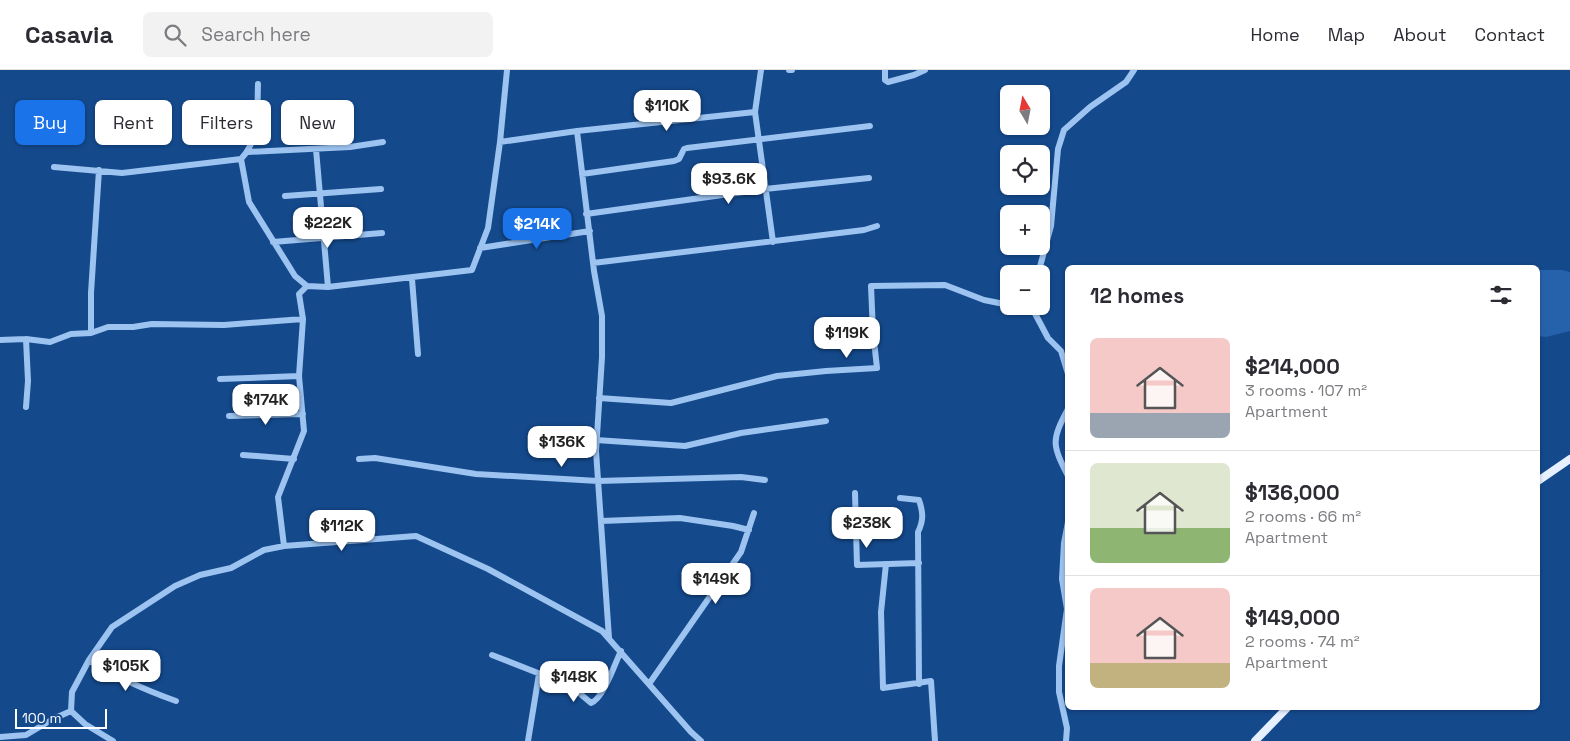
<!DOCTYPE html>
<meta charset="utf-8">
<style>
:root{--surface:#fff;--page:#f2f2f3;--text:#2b2b33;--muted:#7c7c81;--line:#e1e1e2;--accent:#1a73e8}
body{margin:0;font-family:"Space Grotesk",sans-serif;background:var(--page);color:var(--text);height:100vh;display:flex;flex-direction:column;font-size:19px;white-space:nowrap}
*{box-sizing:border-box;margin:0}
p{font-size:16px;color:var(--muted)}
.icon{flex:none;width:28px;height:28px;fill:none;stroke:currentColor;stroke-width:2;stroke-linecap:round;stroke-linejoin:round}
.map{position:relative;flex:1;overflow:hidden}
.details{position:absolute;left:1065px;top:195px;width:475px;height:445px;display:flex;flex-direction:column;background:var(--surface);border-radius:8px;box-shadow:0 1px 4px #0004}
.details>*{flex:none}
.banner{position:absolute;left:15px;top:30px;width:475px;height:45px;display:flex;gap:10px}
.needle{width:32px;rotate:350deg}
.controls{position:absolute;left:1000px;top:15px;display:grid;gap:10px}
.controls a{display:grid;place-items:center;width:50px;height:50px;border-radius:8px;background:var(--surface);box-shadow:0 1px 4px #0004;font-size:25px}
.scale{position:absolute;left:15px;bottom:12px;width:92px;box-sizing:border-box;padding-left:5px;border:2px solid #fff;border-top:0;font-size:14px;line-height:18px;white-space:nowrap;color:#fff;-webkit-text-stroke:4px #14498c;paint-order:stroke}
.price{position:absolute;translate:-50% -42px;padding:0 11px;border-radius:10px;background:#fff;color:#222;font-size:16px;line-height:32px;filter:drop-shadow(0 1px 2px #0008)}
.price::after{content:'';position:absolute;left:50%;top:30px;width:15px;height:11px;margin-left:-8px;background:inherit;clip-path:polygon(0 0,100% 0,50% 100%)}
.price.current{background:var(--accent);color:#fff}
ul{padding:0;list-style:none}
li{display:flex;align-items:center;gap:15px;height:125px;padding:0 25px}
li+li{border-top:1px solid var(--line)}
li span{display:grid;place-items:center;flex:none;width:140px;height:100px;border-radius:8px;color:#555}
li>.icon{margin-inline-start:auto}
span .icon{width:60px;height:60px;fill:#fffc;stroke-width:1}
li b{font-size:21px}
h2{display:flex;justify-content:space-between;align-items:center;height:60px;padding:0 25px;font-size:21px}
.tag{padding:0 18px;border-radius:8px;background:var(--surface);box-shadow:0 1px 4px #0004;font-size:18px;line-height:45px}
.tag.current{background:var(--accent);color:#fff}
header{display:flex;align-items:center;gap:30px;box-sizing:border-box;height:70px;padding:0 25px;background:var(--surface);border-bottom:1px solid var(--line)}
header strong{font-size:24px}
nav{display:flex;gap:28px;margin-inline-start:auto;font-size:18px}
.search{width:350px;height:45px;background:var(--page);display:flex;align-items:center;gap:12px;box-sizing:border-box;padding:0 18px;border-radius:8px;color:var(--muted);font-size:19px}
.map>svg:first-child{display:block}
</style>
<header>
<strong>Casavia</strong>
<div class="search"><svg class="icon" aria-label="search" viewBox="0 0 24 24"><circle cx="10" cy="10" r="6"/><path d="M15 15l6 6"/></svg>Search here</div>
<nav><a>Home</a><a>Map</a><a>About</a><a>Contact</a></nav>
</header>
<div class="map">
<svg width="1570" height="671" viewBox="0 0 1570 671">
<rect width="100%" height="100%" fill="#14498c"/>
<path fill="#2662ab" d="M 1538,200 L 1562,200 L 1570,202 L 1570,261 L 1546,267 L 1538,266 Z"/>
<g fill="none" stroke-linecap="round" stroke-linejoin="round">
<path stroke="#9dc3f0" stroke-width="6" d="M 761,0 L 755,42 L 773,172
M 789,0 L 792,0
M 885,0 L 885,10 L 888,12 L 914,5 L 925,0
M 258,14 C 257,40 260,69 241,89 L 249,132 L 295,206 L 307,216
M 577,61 L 755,42
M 500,72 L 577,61 L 594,201 L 602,246 L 602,287 L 596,381 L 609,568
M 316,79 L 328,217
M 248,82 L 350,77 L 383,72
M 54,97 L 122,103 L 241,89
M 582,104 L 674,91 L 679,89 L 684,79 L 687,78 L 870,56
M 285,126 L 381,119
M 586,144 L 765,119 L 869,108
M 273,172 L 382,163
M 480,178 L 590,161
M 593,193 L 864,160 L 877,156
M 1038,204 L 1051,156 L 1058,79 L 1064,60 L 1090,37 L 1126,12 L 1134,0
M 412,209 L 418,284
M 1017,236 L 1032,239
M 1031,236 L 1048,268 L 1061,281 L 1068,304
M 91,263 L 91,223 L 99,100
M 0,270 L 26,269 L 50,272 L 71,264 L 91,263 L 108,257 L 133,257 L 152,254 L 224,255 L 303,249
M 220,309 L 299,306
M 599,328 L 671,333 L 777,306 L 826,301 L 877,298 L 873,262 L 871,216 L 945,215 L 984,230 L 1009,235
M 26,337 L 28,311 L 26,269
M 1068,339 C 1051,371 1052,374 1068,406
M 229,346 L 303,344
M 596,370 L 685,376 L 741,363 L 826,351
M 243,385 L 294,389
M 359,389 L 375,388 L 476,404 L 598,411 L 741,407 L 765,410
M 855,423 L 857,495 L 919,493
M 900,428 L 919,430 C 923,442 924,450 918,462 L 919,614
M 601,451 L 680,448 L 733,456 L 749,460
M 284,476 L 278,427 L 304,361 L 299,306 L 303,249 L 299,224 L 307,216 L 328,217 L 472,200 L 488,158 L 500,72 L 507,0
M 886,494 L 881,542 L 883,618 L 931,611 L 935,671
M 492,585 L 571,616 L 591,633 C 604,628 615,593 621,581
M 89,590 C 116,607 145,620 176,631
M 649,614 L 741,482 L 754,443
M 71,641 L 85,654 L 113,671
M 0,667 L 26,665 L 53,649 L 71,641 L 72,622 L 89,590 L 112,557 L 175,516 L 200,505 L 231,498 L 264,480 L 284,476 L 416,466 L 488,499 L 602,561 L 691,662 L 701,671
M 528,671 L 539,604
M 1066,671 L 1067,658 L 1059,622 L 1059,596 L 1067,539 L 1062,509 L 1064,473 L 1068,452"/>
<path stroke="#e6f0ff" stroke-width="8" d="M 1538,411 L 1570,389
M 1255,671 L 1287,638"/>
</g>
</svg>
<div class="controls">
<a><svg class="needle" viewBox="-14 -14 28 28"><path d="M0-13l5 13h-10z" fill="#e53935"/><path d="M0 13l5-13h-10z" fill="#7c7c81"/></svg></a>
<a><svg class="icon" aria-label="locate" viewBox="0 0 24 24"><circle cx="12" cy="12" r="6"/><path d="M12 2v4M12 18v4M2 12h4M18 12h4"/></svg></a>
<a>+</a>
<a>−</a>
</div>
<div class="scale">100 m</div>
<b class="price" style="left:667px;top:62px">$110K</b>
<b class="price" style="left:729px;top:135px">$93.6K</b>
<b class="price" style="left:328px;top:179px">$222K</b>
<b class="price current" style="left:537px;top:180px">$214K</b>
<b class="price" style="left:847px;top:289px">$119K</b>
<b class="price" style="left:266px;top:356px">$174K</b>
<b class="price" style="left:562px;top:398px">$136K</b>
<b class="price" style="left:867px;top:479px">$238K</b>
<b class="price" style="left:342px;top:482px">$112K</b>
<b class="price" style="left:716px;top:535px">$149K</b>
<b class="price" style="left:126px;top:622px">$105K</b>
<b class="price" style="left:574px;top:633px">$148K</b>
<div class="banner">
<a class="tag current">Buy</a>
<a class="tag">Rent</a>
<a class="tag">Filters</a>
<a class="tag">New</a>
</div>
<section class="details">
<h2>12 homes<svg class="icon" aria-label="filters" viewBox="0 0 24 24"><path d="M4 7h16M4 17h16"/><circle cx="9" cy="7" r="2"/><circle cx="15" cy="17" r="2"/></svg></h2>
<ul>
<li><span style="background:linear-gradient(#f6c9c9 75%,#9aa5b1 0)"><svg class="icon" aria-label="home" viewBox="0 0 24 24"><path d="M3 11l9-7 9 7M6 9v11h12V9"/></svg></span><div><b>$214,000</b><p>3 rooms · 107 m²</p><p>Apartment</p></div></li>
<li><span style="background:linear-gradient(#dfe7d0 65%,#8fb573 0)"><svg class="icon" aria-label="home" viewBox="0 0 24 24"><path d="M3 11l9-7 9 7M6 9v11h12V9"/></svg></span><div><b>$136,000</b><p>2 rooms · 66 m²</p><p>Apartment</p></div></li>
<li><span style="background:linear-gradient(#f6c9c9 75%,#c2b280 0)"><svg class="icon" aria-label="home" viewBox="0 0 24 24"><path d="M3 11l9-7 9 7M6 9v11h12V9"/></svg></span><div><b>$149,000</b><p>2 rooms · 74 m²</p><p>Apartment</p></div></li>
</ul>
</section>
</div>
